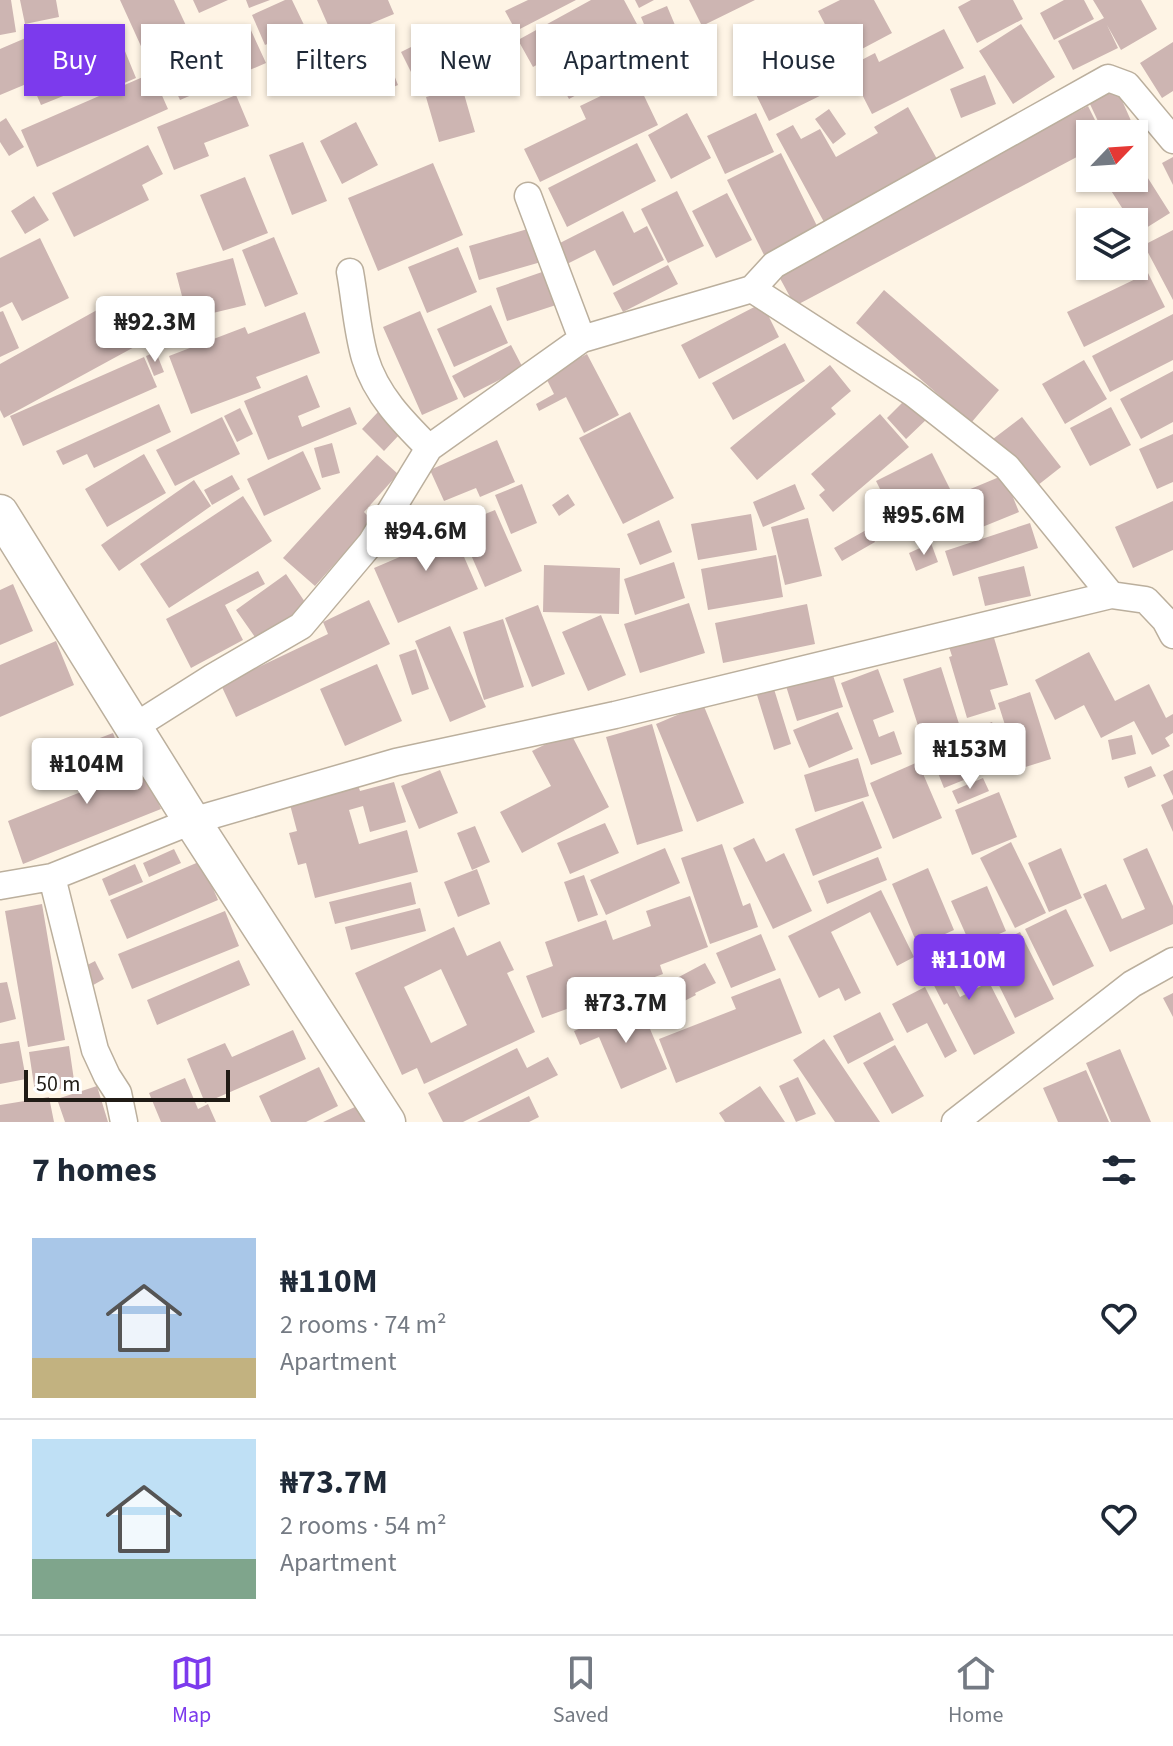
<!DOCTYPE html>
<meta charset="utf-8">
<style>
:root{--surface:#fff;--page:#f2f2f3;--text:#1f2937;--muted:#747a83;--line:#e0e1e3;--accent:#7c3aed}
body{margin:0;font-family:"Source Sans 3",sans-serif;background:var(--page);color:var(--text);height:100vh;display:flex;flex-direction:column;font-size:30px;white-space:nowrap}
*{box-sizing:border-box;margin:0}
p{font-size:26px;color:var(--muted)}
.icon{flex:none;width:44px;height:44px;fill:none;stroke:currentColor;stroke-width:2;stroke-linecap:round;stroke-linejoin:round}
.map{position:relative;height:1122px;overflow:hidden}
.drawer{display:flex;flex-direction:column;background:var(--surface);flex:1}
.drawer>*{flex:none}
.hud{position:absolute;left:24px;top:24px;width:1126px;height:72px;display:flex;gap:16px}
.needle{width:52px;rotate:65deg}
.fabs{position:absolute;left:1076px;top:120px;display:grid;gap:16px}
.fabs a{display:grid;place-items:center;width:72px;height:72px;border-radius:0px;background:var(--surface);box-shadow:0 2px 6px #0004;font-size:40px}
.scale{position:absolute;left:24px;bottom:20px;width:206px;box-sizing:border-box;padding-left:8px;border:4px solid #201b15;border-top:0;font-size:22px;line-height:28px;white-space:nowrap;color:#201b15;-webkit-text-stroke:6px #fff;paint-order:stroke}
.price{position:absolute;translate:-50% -68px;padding:0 18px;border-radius:8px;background:#fff;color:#222;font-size:26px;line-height:52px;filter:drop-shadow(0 2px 4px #0008)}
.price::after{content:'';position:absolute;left:50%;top:48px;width:24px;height:18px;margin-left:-12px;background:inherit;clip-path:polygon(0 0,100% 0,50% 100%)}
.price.active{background:var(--accent);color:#fff}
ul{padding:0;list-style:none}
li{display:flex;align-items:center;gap:24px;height:200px;padding:0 32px}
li+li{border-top:2px solid var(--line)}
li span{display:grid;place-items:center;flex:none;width:224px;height:160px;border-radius:0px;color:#555}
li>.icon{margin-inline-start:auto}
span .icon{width:96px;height:96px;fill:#fffc;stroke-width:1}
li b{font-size:34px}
h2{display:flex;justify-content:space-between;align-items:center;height:96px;padding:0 32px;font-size:34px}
.chip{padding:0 28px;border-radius:0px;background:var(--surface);box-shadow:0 2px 6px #0004;font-size:28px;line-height:72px}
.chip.active{background:var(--accent);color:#fff}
.tabs{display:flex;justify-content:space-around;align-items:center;height:112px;border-top:2px solid var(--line);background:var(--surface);font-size:22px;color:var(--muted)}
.tabs a{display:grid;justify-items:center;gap:4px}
.tabs .active{color:var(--accent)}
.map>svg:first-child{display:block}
</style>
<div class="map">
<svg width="1173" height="1122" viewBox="0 0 1173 1122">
<rect width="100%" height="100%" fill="#fef4e5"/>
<path fill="#cdb5b2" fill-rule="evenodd" d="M 0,0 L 11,0 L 16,32 L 0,35 Z
M 20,0 L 56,0 L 59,17 L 25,24 Z
M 120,0 L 174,0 L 190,34 L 145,55 Z
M 193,0 L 228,0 L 199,13 Z
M 246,0 L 270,0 L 249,8 Z
M 285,0 L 292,0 L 305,27 L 265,45 L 252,15 Z
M 317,0 L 388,0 L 394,14 L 334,39 Z
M 528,0 L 576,0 L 516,31 L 505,11 Z
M 591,0 L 624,0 L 638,26 L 613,40 L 628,67 L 569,99 L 547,59 L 533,67 L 518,40 Z
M 635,0 L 654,0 L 639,8 Z
M 689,0 L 755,0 L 702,26 Z
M 840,0 L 874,0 L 892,33 L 843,59 L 818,11 Z
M 971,0 L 1013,0 L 1023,19 L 977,43 L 958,7 Z
M 1064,0 L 1084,0 L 1094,19 L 1054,40 L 1040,13 Z
M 1093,0 L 1141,0 L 1157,29 L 1121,50 L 1107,25 L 1118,48 L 1073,70 L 1058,41 L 1104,18 Z
M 667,6 L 695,73 L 669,84 L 641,17 Z
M 1021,24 L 1055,77 L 1013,104 L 979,51 Z
M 249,26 L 266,63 L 180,100 L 163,63 Z
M 944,29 L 964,68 L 872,114 L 848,67 L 875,53 L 879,62 Z
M 35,34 L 39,44 L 61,35 L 83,88 L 41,105 L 31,82 L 0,95 L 0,49 Z
M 822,34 L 846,83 L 769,121 L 745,72 Z
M 120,39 L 136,78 L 94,96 L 77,58 Z
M 425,40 L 444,77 L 420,90 L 401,52 Z
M 1173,42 L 1173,91 L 1162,98 L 1140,63 Z
M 387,57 L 398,85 L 382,92 L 370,64 Z
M 152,73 L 168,109 L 37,167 L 21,130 Z
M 985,75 L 996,104 L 961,118 L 950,89 Z
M 636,79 L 658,125 L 540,182 L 524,149 L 586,119 L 580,106 Z
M 462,87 L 475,132 L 439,142 L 426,97 Z
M 1117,89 L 1132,123 L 1104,134 L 1089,102 Z
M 236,95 L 249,126 L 204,143 L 209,156 L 174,170 L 157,127 Z
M 1088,106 L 1102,134 L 1090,134 L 1090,150 L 795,306 L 776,271 Z
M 908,107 L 937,159 L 824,222 L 776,134 L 793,125 L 801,139 L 820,129 L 836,157 L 878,133 L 874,127 Z
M 829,109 L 846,134 L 833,144 L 815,119 Z
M 687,113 L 711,158 L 671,179 L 648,135 Z
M 756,113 L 774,152 L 725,174 L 707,136 Z
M 6,118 L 24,147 L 9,156 L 0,142 L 0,122 Z
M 356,122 L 378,165 L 342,184 L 320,141 Z
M 303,142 L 327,201 L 292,215 L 269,155 Z
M 637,143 L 656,181 L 567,227 L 548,188 Z
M 148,145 L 163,174 L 142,185 L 149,200 L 74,237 L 52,193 Z
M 781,153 L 820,232 L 766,259 L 727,180 Z
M 1134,156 L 1170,213 L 1138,233 L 1134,227 L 1134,222 L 1131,222 L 1103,178 L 1134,178 Z
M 1173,157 L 1173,185 L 1162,163 Z
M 433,163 L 463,235 L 378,271 L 348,198 Z
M 245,177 L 268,233 L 223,251 L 200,195 Z
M 677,191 L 704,246 L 668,263 L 641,209 Z
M 727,193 L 752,240 L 716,258 L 692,211 Z
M 34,196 L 49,220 L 25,234 L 11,211 Z
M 623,211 L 634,233 L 647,226 L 664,260 L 613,286 L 595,250 L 565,265 L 556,245 Z
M 531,228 L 541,262 L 479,280 L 469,246 Z
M 1173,230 L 1173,300 L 1144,245 Z
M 274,237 L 298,294 L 265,307 L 242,250 Z
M 40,238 L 69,298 L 22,321 L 12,302 L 0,308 L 0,258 Z
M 458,247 L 477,292 L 427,313 L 408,267 Z
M 233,258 L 246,305 L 188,319 L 176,273 Z
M 668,265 L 678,284 L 623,312 L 613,293 Z
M 545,271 L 556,305 L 507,321 L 496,288 Z
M 1148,273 L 1165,307 L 1084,347 L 1067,312 Z
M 884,290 L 999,390 L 971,423 L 856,323 Z
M 762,303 L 779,337 L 699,379 L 681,345 Z
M 173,305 L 182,321 L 4,418 L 0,410 L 0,364 L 97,310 L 113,338 Z
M 491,305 L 508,343 L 454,367 L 437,329 Z
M 3,311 L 19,348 L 0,357 L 0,312 Z
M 420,311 L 458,399 L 422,415 L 383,327 Z
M 305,312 L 320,353 L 256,377 L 261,388 L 191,414 L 169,356 L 245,327 L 248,334 Z
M 1173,314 L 1173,360 L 1110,392 L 1092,356 Z
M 785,343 L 805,381 L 733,420 L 712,383 Z
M 511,345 L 523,368 L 464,398 L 452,376 Z
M 156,352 L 164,372 L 154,376 L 146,356 Z
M 587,354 L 619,415 L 584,433 L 566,397 L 539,411 L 536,404 L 554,394 L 545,376 Z
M 144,357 L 157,387 L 23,446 L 10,416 Z
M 1084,360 L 1107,399 L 1065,424 L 1042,384 Z
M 830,365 L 851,391 L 831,408 L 836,414 L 757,480 L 730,448 Z
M 1173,371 L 1173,422 L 1141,439 L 1120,399 Z
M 307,375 L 320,407 L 298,416 L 302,427 L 350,407 L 357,424 L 268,460 L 244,401 Z
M 908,397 L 928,418 L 906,439 L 887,418 Z
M 159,404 L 171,432 L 94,468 L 87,454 L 63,465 L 56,451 Z
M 1111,407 L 1131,445 L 1090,466 L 1070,428 Z
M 240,408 L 253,434 L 237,442 L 224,416 Z
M 378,412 L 400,434 L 384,451 L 362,429 Z
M 630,412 L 674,498 L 623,524 L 579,438 Z
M 880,414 L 909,447 L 833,512 L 819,495 L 825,490 L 811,474 Z
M 222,417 L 240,454 L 175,486 L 156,450 Z
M 1022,417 L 1061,467 L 1033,489 L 993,439 Z
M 1173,434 L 1173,482 L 1157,489 L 1139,449 Z
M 497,440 L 515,482 L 480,497 L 476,488 L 444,501 L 430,470 Z
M 332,443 L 340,473 L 322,478 L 314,448 Z
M 303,451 L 321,489 L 264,516 L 247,479 Z
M 932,453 L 951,491 L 895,519 L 876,481 Z
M 144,454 L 166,493 L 107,527 L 85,489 Z
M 377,455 L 398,474 L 364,512 L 373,521 L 315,586 L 283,558 Z
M 232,475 L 240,489 L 212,505 L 204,490 Z
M 1004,475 L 1019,512 L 965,534 L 949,498 Z
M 194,480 L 211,506 L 119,571 L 101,545 Z
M 522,484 L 537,523 L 511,534 L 495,495 Z
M 795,484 L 805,509 L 763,527 L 753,502 Z
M 568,494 L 575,505 L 559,516 L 552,505 Z
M 243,496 L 272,541 L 169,608 L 140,564 Z
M 1173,501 L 1173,550 L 1133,568 L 1115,527 Z
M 495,510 L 522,571 L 485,587 L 458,525 Z
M 751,514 L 757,550 L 698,560 L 691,524 Z
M 808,518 L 822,576 L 785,585 L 771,527 Z
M 951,518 L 957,533 L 938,541 L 932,526 Z
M 448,520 L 478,589 L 398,623 L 374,568 L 409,553 L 403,540 Z
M 659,520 L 672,552 L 640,565 L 627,534 Z
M 1030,523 L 1038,548 L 953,576 L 945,551 Z
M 868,529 L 875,542 L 842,561 L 834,548 Z
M 931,543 L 938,562 L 916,571 L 909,553 Z
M 776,555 L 783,597 L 708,610 L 701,569 Z
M 674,562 L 685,598 L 635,615 L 624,579 Z
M 544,565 L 620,568 L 619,614 L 543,612 Z
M 1024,566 L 1031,596 L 985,606 L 978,577 Z
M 258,571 L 265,584 L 225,605 L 243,640 L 191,668 L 166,619 Z
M 286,574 L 307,605 L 257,640 L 236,610 Z
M 13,584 L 33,631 L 0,645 L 0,590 Z
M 369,600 L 390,644 L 236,717 L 221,685 L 328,634 L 323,622 Z
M 689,603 L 705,653 L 640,673 L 624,624 Z
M 807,604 L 815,644 L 723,663 L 715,623 Z
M 538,605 L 565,674 L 532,687 L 505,618 Z
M 601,615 L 626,675 L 588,691 L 562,632 Z
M 503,619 L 524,687 L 484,700 L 463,632 Z
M 450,626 L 486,707 L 450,722 L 415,641 Z
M 992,631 L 1008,685 L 990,690 L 996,709 L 967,718 L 949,657 L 952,656 L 948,644 Z
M 56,641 L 74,685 L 0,717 L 0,665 Z
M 416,649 L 429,689 L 412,695 L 399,655 Z
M 1089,652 L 1115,701 L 1149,684 L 1166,718 L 1173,714 L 1173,733 L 1165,738 L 1170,746 L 1152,755 L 1134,721 L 1101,738 L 1084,705 L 1055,720 L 1035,680 Z
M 377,664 L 402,721 L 345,746 L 320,689 Z
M 941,667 L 960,727 L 922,738 L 903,679 Z
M 878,669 L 894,712 L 873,720 L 879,737 L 894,731 L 902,754 L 871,765 L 841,683 Z
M 832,672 L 843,707 L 797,721 L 786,686 Z
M 774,689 L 791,744 L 774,750 L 757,695 Z
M 1030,692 L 1051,759 L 1019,769 L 998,703 Z
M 703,704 L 744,803 L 697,822 L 656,724 Z
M 838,712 L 853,749 L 809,768 L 793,730 Z
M 992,722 L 1008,762 L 944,788 L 928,748 Z
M 652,724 L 683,831 L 637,845 L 606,737 Z
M 570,732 L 609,807 L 522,853 L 500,812 L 551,786 L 532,751 Z
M 113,733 L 129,775 L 144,769 L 161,809 L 23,864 L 8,821 L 101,784 L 84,744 Z
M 1132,735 L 1136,754 L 1112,760 L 1108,740 Z
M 858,758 L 869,796 L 815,812 L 804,775 Z
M 918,762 L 942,818 L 893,839 L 870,783 Z
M 1151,766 L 1156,776 L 1128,788 L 1124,777 Z
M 440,770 L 458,813 L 419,829 L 401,786 Z
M 1173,770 L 1173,796 L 1163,775 Z
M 983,778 L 989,791 L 958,804 L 952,791 Z
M 357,782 L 360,791 L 394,782 L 406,822 L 370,832 L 363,806 L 349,810 L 359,844 L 407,830 L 418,872 L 315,898 L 306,863 L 298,865 L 289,833 L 297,831 L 289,801 Z
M 999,792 L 1017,837 L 972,855 L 955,810 Z
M 1173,799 L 1173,832 L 1161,805 Z
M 863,801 L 882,848 L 813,876 L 795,829 Z
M 605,823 L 619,853 L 570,874 L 557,843 Z
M 475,826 L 490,862 L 472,870 L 457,833 Z
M 754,838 L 766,862 L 784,853 L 812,911 L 773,929 L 733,848 Z
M 1011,842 L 1046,913 L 1015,928 L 980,858 Z
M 722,844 L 743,906 L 750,903 L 758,927 L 710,944 L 681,858 Z
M 665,848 L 680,883 L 606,915 L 590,880 Z
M 1061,848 L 1082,898 L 1049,912 L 1028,863 Z
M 1147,848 L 1173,906 L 1173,924 L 1110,952 L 1083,894 L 1106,884 L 1122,919 L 1145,909 L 1123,859 Z
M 174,849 L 181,863 L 149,877 L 143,863 Z
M 878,857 L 887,880 L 827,904 L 818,881 Z
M 201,861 L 218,900 L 127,939 L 110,900 Z
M 135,864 L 143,882 L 109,896 L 102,879 Z
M 928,868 L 954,930 L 918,946 L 892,884 Z
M 477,869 L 490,904 L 458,917 L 444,882 Z
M 584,875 L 598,915 L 578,922 L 564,882 Z
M 411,882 L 416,904 L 335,924 L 329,902 Z
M 987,886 L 1006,931 L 971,946 L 951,901 Z
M 881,890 L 914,957 L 897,966 L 870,912 L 831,932 L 861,993 L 845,1001 L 839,988 L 819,998 L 788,936 Z
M 690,896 L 708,947 L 660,965 L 663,974 L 542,1018 L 526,976 L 553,966 L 545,942 L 606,920 L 613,940 L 651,926 L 646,911 Z
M 42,904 L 65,1040 L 28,1047 L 5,911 Z
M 420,908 L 426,931 L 351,950 L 345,927 Z
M 1066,909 L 1094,966 L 1053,986 L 1025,929 Z
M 225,911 L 239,946 L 132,989 L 118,954 Z
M 454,927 L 467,956 L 500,941 L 514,970 L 507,973 L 535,1032 L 424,1084 L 417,1068 L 402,1075 L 355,973 ZM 441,969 L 467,1025 L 431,1043 L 404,987 Z
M 1020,932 L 1054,999 L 1015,1018 L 982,951 Z
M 761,934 L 776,970 L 731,988 L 716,953 Z
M 963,944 L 974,967 L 951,979 L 960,997 L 989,982 L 1015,1033 L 974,1055 L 947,1003 L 944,1005 L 923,964 Z
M 239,960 L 250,985 L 157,1025 L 147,1000 Z
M 95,961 L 104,979 L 86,989 L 76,971 Z
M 705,963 L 716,983 L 695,993 L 696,995 L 657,1015 L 647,994 Z
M 780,978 L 802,1033 L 676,1083 L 659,1039 L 736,1009 L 731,997 Z
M 7,982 L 16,1019 L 0,1023 L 0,983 Z
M 925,987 L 957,1051 L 945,1058 L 927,1023 L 907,1033 L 892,1004 Z
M 1173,993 L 1173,1017 L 1163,998 Z
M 639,1003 L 667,1069 L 621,1089 L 599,1037 L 580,1045 L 574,1031 Z
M 880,1012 L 894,1040 L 848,1064 L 833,1036 Z
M 293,1030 L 306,1059 L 205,1103 L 187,1059 L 225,1043 L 232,1057 Z
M 824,1039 L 880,1122 L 835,1122 L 793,1060 Z
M 19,1041 L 26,1079 L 0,1084 L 0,1044 Z
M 895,1045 L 924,1096 L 892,1114 L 863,1063 Z
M 69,1046 L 75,1087 L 35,1092 L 29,1052 Z
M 517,1048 L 527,1068 L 548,1057 L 558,1075 L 463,1122 L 443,1122 L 428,1093 Z
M 1120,1049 L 1151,1122 L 1111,1122 L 1086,1063 Z
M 319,1067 L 338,1106 L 306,1122 L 271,1122 L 259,1096 Z
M 1086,1070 L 1109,1122 L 1058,1122 L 1043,1088 Z
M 798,1077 L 816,1114 L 796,1122 L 779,1086 Z
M 185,1078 L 198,1109 L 208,1104 L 216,1122 L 161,1122 L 149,1093 Z
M 97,1086 L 108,1122 L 65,1122 L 57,1099 Z
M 760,1086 L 785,1122 L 725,1122 L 719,1113 Z
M 529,1096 L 539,1117 L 529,1122 L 477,1122 Z
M 49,1097 L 54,1122 L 0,1122 L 0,1105 Z
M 357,1106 L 364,1122 L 323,1122 Z"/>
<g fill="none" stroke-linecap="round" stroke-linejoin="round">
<g stroke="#bbaf9d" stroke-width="29">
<path id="street" d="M 528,196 L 582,339
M 350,272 C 355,299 357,331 365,358 C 376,395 403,422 429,448
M 752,289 L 913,393 L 1007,467 L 1111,595
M 134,727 L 213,677 L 301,626 L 371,543 L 429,448 L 582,339 L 752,289 L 774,265 L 1108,78 L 1127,85 L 1173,140
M 52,877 L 95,1050 L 107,1076 L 118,1093 L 124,1122
M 0,886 L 52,877 L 192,821 L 396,762 L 615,715 L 1111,595 L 1146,600 L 1165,620 L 1173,635
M 955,1122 L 1132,984 L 1173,961"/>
</g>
<g stroke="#bbaf9d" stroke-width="39">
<path id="secondary" d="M 0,513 L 192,821 L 387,1122"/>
</g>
<use href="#street" stroke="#fff" stroke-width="26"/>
<use href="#secondary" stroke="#fff" stroke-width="36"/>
</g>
</svg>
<div class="fabs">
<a><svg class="needle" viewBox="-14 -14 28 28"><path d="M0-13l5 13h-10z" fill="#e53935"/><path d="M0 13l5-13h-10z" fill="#747a83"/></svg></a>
<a><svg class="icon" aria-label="layers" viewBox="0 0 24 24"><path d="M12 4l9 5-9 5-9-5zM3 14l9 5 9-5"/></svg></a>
</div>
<div class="scale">50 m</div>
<b class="price" style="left:155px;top:364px">₦92.3M</b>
<b class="price" style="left:924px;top:557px">₦95.6M</b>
<b class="price" style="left:426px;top:573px">₦94.6M</b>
<b class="price" style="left:970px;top:791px">₦153M</b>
<b class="price" style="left:87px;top:806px">₦104M</b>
<b class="price active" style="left:969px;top:1002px">₦110M</b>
<b class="price" style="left:626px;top:1045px">₦73.7M</b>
<div class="hud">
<a class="chip active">Buy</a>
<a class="chip">Rent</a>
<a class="chip">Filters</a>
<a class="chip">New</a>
<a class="chip">Apartment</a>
<a class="chip">House</a>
</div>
</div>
<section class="drawer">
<h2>7 homes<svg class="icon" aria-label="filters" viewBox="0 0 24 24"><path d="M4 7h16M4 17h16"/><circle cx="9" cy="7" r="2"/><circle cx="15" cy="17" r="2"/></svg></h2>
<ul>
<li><span style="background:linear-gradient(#a9c7e8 75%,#c2b280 0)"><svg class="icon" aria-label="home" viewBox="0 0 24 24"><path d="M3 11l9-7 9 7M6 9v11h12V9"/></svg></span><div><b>₦110M</b><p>2 rooms · 74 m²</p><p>Apartment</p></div><svg class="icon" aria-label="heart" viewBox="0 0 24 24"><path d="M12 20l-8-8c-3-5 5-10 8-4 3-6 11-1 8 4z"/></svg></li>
<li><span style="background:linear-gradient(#bfe0f5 75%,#7fa58c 0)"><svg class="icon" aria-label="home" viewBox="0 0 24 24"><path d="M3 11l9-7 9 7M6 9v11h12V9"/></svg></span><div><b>₦73.7M</b><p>2 rooms · 54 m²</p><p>Apartment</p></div><svg class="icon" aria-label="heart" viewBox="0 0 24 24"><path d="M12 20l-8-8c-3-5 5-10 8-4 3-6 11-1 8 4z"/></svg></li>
</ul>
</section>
<nav class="tabs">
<a class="active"><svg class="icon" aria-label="map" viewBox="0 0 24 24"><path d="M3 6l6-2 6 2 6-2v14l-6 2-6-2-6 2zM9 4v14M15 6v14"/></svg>Map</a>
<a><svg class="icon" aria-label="saved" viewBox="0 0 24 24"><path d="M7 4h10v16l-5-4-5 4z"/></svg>Saved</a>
<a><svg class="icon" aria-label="home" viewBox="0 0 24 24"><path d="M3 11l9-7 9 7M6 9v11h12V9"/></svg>Home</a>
</nav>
